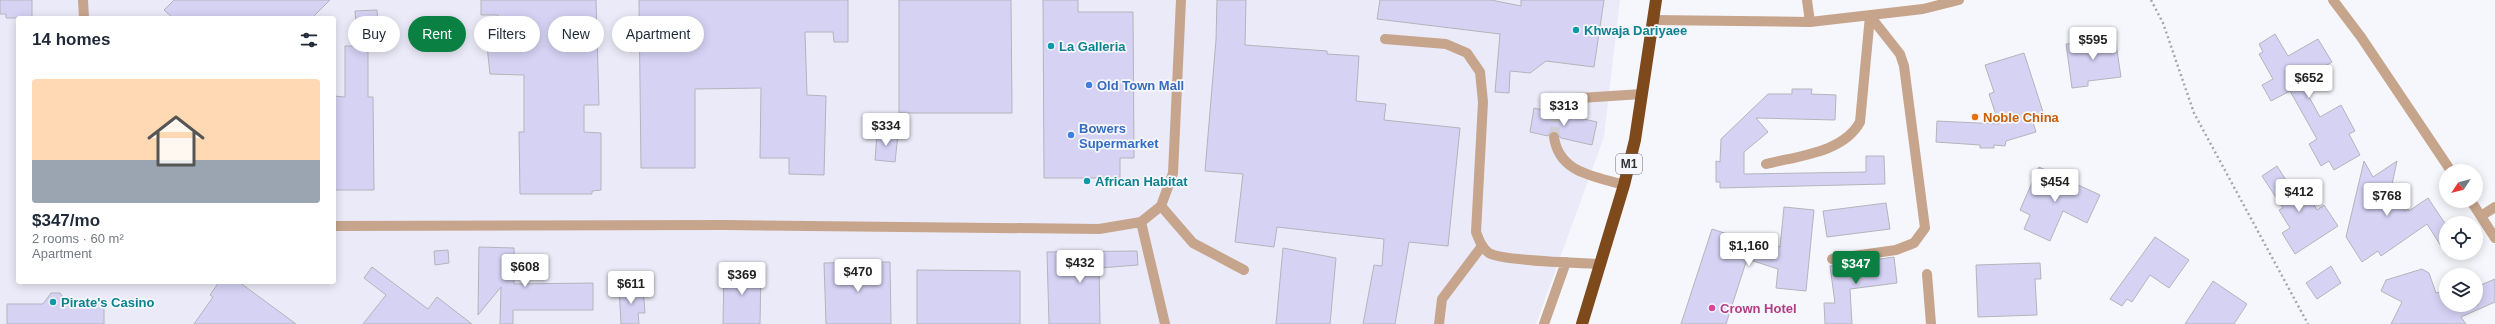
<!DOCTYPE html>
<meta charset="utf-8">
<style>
:root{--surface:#fff;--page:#f6f6f7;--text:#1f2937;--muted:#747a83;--accent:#0b8043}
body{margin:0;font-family:Arial,sans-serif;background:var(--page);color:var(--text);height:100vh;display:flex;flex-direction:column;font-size:15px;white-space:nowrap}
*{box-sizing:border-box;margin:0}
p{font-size:13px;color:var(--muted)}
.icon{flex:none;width:22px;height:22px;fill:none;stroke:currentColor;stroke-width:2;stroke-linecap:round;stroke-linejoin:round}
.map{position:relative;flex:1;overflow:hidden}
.sheet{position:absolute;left:16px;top:16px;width:320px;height:268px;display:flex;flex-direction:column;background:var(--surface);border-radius:4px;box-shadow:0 2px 10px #0003}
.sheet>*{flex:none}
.guide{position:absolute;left:348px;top:16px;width:380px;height:36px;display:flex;gap:8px}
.needle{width:26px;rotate:235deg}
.tools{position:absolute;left:2439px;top:164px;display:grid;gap:8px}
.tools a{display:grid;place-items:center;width:44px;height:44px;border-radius:50%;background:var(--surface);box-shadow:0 2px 10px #0003;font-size:20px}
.price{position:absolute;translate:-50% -34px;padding:0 9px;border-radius:4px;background:#fff;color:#222;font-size:13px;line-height:26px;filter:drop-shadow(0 1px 2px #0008)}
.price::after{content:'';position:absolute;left:50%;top:24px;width:12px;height:9px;margin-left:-6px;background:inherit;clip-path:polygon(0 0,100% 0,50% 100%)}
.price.on{background:var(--accent);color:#fff}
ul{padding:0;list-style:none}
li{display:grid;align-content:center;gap:8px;height:212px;padding:0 16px}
li span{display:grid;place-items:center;height:124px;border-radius:4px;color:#555}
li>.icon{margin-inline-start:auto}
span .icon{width:72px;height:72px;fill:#fffc;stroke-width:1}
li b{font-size:17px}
h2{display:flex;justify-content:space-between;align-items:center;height:48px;padding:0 16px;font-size:17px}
.pill{padding:0 14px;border-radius:18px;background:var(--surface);box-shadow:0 2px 10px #0003;font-size:14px;line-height:36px}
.pill.on{background:var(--accent);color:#fff}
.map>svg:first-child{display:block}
</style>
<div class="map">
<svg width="2495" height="324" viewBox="0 0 2495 324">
<rect width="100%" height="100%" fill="#f6f6fd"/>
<path fill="#ebeaf8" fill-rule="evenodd" d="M 0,0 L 1620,0 L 1604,137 L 1536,324 L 0,324 ZM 18,18 L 334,18 L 334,282 L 18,282 Z"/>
<path fill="#d5d2f4" stroke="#b4b4bb" d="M 0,0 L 32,0 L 32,18 L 6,18 L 6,14 L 0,14 Z
M 174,0 L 330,0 L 312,18 L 173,18 L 164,10 Z
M 481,0 L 596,0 L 599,105 L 584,105 L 584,132 L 601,133 L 601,190 L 592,191 L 592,194 L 520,194 L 519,132 L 524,132 L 524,75 L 490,74 L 487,46 L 498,45 L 498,15 L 481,15 Z
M 639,0 L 848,0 L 848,42 L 834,42 L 833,32 L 805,32 L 807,95 L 826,96 L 824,175 L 789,174 L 789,158 L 760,158 L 761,88 L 695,89 L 695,168 L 641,168 Z
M 899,0 L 1011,0 L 1012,113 L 899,113 Z
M 1043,0 L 1078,0 L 1078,12 L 1133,12 L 1134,158 L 1120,158 L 1120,178 L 1044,178 Z
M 1217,0 L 1246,0 L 1245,45 L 1327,51 L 1327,54 L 1359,56 L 1356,101 L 1386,104 L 1384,120 L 1460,128 L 1448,246 L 1409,242 L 1395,324 L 1363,324 L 1374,265 L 1382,266 L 1384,239 L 1277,227 L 1274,247 L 1235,242 L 1243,174 L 1205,171 L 1216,40 Z
M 1380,0 L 1491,0 L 1521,6 L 1521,0 L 1604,0 L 1594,67 L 1546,61 L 1530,73 L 1510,71 L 1509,93 L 1495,92 L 1500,34 L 1377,19 Z
M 377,10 L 378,23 L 368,23 L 368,97 L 373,97 L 374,190 L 335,190 L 334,96 L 345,97 L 345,46 L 358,46 L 355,11 Z
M 2275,34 L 2288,56 L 2318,39 L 2332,62 L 2302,80 L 2302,84 L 2320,117 L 2341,105 L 2355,131 L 2349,134 L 2360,155 L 2334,170 L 2329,161 L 2321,166 L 2309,144 L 2317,139 L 2290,91 L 2271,101 L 2262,85 L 2273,79 L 2259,54 L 2263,52 L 2259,44 Z
M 2115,37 L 2121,77 L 2088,81 L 2088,86 L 2072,88 L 2066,44 Z
M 2024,53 L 2043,112 L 2031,116 L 2036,132 L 2006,141 L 2005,146 L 1994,145 L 1994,148 L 1980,148 L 1980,145 L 1936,142 L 1937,121 L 1999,124 L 1989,94 L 1994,92 L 1985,65 Z
M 1792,89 L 1812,89 L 1811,94 L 1836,95 L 1835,120 L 1756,118 L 1768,132 L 1744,152 L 1744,174 L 1866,172 L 1866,156 L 1884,156 L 1885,184 L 1720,188 L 1720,182 L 1716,182 L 1716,161 L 1720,162 L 1721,139 L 1768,94 L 1792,94 Z
M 1534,108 L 1551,112 L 1552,117 L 1557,119 L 1566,115 L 1597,122 L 1592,145 L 1561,138 L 1555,131 L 1550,132 L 1548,136 L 1530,132 Z
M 877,133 L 898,135 L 895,162 L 875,160 Z
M 2364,161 L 2373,177 L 2397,161 L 2391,189 L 2405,211 L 2408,209 L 2409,211 L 2428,198 L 2446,225 L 2446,254 L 2427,224 L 2381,256 L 2378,251 L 2362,262 L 2346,237 Z
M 2277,166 L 2293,191 L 2302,185 L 2317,210 L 2324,205 L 2338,226 L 2295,254 L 2282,233 L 2290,228 L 2279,210 L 2283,208 L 2262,176 Z
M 2039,167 L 2100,195 L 2087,223 L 2063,211 L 2050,241 L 2024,229 L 2030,215 L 2020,210 Z
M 1886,203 L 1890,229 L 1827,237 L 1823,211 Z
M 1784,207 L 1814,210 L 1806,291 L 1776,288 L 1778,269 L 1747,259 L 1726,324 L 1681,324 L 1712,229 L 1752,242 L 1754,238 L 1780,247 Z
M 2155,237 L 2189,260 L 2169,288 L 2150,275 L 2132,302 L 2127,299 L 2122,306 L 2110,299 Z
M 479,247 L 514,248 L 514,284 L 593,283 L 593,310 L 513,310 L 513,324 L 500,324 L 501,287 L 478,315 Z
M 1283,248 L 1336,258 L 1330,324 L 1276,324 Z
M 448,250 L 449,263 L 435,265 L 434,251 Z
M 1137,251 L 1138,265 L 1099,268 L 1100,324 L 1049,324 L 1047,252 Z
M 1894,257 L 1897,283 L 1850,289 L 1852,324 L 1825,324 L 1824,303 L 1835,303 L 1830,266 Z
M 890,262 L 891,324 L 826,324 L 824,263 Z
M 2040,263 L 2041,279 L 2035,279 L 2037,315 L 1978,317 L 1976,265 Z
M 2331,266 L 2341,283 L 2317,299 L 2306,283 Z
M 372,267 L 428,309 L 437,297 L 472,324 L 363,324 L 386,295 L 364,278 Z
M 724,268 L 761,269 L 760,324 L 723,324 Z
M 2422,269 L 2429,273 L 2436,293 L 2446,290 L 2446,305 L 2478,305 L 2476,287 L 2495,279 L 2495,302 L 2461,317 L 2466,324 L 2391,324 L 2402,302 L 2381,291 L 2386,280 Z
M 917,270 L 1020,271 L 1020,324 L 917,324 Z
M 2213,281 L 2247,304 L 2234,324 L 2185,324 Z
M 219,282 L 239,282 L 296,324 L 194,324 L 213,297 L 210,295 Z
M 643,287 L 645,313 L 638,313 L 639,324 L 621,324 L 619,288 Z
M 51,293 L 60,293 L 68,305 L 104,305 L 104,324 L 7,324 L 7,304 L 43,304 Z"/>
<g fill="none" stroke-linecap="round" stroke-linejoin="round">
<path stroke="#cfcfd5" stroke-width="10" stroke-dasharray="10 5" stroke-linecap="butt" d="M 1554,137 L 1557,113"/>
<path stroke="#a6a6ab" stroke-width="2.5" stroke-dasharray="2 3" stroke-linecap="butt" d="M 2151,0 L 2163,23 L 2194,113 L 2308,324"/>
<path stroke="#c6a58c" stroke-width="10" d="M 83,0 L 84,18
M 1807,0 L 1810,22
M 2333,0 L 2361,37 L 2451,171
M 1653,20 L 1810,22 L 1923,9 L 1959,0
M 1385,39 L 1446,44 L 1467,53 L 1480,72 L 1483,102 L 1476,232 C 1479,240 1482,248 1489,253 C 1502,261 1581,263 1601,264
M 1557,113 L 1580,98 L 1642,94
M 1554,137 C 1559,173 1594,176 1624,185
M 1766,164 C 1797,156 1843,153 1860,122 L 1870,16
M 2471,201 L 2495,238
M 1161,206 L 1193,243 L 1244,270
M 2481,216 L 2495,207
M 1141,222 L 1165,324
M 334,226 L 725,225 L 1099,229 L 1141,222 L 1161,206 L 1173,173 L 1181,0
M 1832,259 L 1896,250 L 1914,243 L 1925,228 L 1904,66 L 1900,54 L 1870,16
M 1927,274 L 1931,324
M 1439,324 L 1442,299 L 1482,246
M 1544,324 L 1566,262"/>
<path stroke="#7e4a1b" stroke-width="12" d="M 1582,324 L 1624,185 L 1635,140 L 1656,0"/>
</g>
<g fill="#0f9aa8" stroke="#f6f6fd" stroke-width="1.5">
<circle cx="1576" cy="30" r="4"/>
<circle cx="1051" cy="46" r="4"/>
<circle cx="1087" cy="181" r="4"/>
<circle cx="53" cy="302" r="4"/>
</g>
<g fill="#3f7fe0" stroke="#f6f6fd" stroke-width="1.5">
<circle cx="1089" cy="85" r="4"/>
<circle cx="1071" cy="135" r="4"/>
</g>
<circle fill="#e8710a" stroke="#f6f6fd" stroke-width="1.5" cx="1975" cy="117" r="4"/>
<circle fill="#d1479c" stroke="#f6f6fd" stroke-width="1.5" cx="1712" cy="308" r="4"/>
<g text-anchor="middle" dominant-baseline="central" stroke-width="3.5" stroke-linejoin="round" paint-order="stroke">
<rect fill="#f6f6fd" stroke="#6c6c70" stroke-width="1" x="1616" y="154" width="26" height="20" rx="3"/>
<g font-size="12" font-weight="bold" fill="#313134">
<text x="1629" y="164">M1</text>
</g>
<g font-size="13" font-weight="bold" fill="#0d838f" stroke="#f6f6fd" text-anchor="start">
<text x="1584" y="30">Khwaja Dariyaee</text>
<text x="1059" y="46">La Galleria</text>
<text x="1095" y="181">African Habitat</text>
<text x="61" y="302">Pirate's Casino</text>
</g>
<g font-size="13" font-weight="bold" fill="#366cbe" stroke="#f6f6fd" text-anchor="start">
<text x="1097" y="85">Old Town Mall</text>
<text x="1079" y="128">Bowers<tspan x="1079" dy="15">Supermarket</tspan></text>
</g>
<g font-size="13" font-weight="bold" fill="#c56008" stroke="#f6f6fd" text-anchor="start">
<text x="1983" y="117">Noble China</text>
</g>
<g font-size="13" font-weight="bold" fill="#b23c85" stroke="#f6f6fd" text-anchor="start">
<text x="1720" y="308">Crown Hotel</text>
</g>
</g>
</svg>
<div class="tools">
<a><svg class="needle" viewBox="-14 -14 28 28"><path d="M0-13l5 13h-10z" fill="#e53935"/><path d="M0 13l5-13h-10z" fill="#747a83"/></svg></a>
<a><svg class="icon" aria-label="locate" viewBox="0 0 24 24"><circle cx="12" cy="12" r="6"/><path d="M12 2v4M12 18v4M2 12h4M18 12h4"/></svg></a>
<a><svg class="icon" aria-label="layers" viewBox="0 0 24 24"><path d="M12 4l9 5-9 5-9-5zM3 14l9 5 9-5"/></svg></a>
</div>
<b class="price" style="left:2093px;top:61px">$595</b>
<b class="price" style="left:2309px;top:99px">$652</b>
<b class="price" style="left:1564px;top:127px">$313</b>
<b class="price" style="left:886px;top:147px">$334</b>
<b class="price" style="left:2055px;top:203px">$454</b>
<b class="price" style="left:2299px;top:213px">$412</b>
<b class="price" style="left:2387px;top:217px">$768</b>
<b class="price" style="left:1749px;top:267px">$1,160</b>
<b class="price" style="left:1080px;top:284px">$432</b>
<b class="price on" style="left:1856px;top:285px">$347</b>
<b class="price" style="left:525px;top:288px">$608</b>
<b class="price" style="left:858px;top:293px">$470</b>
<b class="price" style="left:742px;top:296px">$369</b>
<b class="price" style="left:631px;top:305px">$611</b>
<div class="guide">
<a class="pill">Buy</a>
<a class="pill on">Rent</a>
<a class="pill">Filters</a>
<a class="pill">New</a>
<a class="pill">Apartment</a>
</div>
<section class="sheet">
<h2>14 homes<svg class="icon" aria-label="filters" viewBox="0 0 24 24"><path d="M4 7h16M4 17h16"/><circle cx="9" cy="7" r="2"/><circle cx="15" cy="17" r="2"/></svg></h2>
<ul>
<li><span style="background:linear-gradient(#ffd9b3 65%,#9aa5b1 0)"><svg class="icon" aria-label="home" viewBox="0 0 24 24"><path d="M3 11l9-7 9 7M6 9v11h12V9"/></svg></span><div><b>$347/mo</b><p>2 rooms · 60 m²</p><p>Apartment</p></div></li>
</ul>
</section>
</div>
